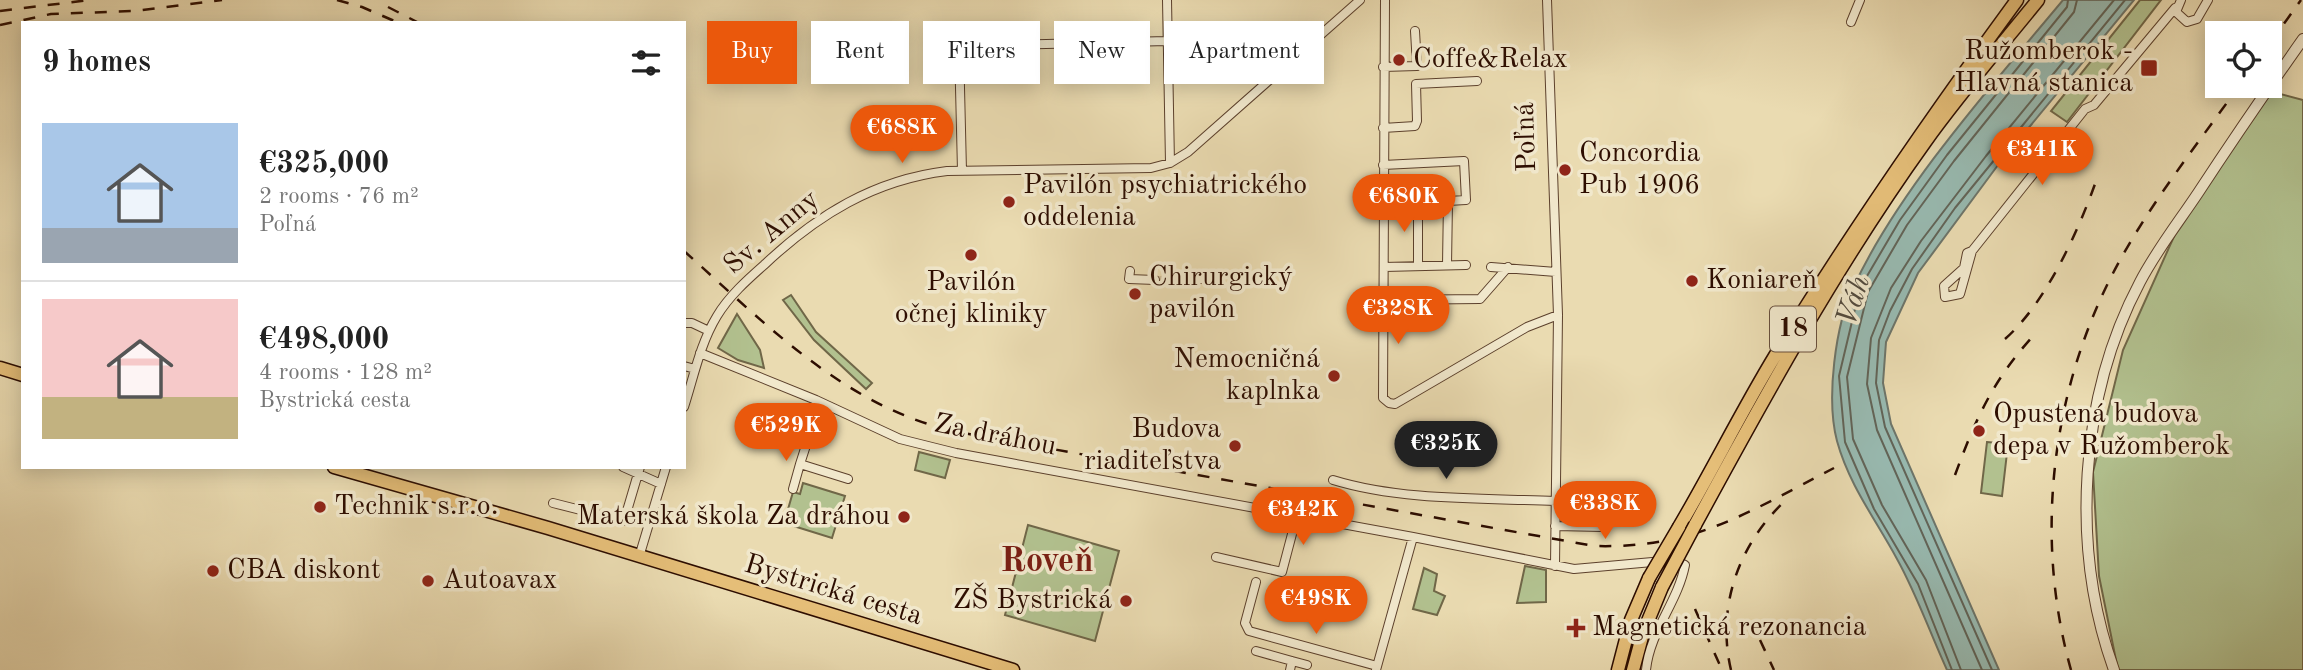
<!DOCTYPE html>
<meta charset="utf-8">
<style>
:root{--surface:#fff;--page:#f6f6f6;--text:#222;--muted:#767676;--line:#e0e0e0;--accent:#ea580c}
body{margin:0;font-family:"Old Standard TT",serif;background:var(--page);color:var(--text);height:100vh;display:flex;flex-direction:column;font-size:26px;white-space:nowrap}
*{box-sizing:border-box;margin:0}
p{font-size:23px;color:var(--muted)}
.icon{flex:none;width:38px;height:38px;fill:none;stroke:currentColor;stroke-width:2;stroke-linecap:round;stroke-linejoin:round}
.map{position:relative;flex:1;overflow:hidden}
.sheet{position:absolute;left:21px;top:21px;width:665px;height:448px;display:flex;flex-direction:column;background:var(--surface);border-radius:0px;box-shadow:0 4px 18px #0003}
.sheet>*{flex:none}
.banner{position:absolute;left:707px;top:21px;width:665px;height:63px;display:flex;gap:14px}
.buttons{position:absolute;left:2205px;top:21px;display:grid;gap:14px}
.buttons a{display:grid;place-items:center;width:77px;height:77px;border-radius:0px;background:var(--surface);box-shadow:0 4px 18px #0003;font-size:35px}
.price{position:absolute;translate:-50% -60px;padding:0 16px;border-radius:24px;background:var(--accent);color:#fff;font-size:23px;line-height:46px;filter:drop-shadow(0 2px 4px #0008)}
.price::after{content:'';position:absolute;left:50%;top:42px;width:21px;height:16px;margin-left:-10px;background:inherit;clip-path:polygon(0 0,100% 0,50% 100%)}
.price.selected{background:#222;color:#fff}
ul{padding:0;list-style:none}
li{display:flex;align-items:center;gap:21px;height:175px;padding:0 21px}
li+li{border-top:2px solid var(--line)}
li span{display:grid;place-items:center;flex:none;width:196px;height:140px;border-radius:0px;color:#555}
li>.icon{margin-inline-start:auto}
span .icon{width:84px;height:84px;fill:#fffc;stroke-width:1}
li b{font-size:30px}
h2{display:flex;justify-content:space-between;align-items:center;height:84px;padding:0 21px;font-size:30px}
.tag{padding:0 24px;border-radius:0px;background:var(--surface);box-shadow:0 4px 18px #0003;font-size:24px;line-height:63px}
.tag.selected{background:var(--accent);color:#fff}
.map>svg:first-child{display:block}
</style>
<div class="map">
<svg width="2303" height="670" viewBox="0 0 2303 670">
<rect width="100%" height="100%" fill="#eadbb1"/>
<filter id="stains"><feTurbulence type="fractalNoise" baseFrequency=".00286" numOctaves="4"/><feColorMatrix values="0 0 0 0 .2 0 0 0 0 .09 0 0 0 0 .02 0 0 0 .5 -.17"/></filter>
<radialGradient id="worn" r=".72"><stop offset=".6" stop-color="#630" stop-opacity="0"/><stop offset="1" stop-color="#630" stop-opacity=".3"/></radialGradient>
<path fill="#b2c18f" stroke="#706748" stroke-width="2" d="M 2140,0 L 2161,0 L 2067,122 L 2051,111 Z
M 2269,91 L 2303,100 L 2303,670 L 2118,670 L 2099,576 L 2093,472 L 2123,350 L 2185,212 Z
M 791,295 L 816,332 L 872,383 L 866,389 L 814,340 L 783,300 Z
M 737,314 L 760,350 L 764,368 L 738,360 L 718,348 Z
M 1987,442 L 2008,444 L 2002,496 L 1981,493 Z
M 919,452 L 950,460 L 945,478 L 915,470 Z
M 803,483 L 845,496 L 832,538 L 784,523 L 793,492 L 800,494 Z
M 1028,525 L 1119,551 L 1095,641 L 1005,615 Z
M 1525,566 L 1546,570 L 1546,602 L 1517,603 Z
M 1424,568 L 1437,574 L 1434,591 L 1445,596 L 1437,615 L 1413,609 Z"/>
<path fill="#98bab1" stroke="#6d756a" stroke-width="2" d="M 2063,0 L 2134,0 L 1998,165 L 1918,273 L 1886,342 L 1883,383 L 1891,424 L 1999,670 L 1947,670 C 1930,633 1917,595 1897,559 C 1876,520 1849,485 1837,441 C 1826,399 1835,325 1854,286 C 1899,189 1994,83 2063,0 Z"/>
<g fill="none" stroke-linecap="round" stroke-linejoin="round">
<path stroke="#626458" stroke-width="2" d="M 1952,670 L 1918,584 L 1874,509 L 1845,442 L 1839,376 L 1860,288 L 1900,220 L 1947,155 L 2067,7 L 2068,0
M 1961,670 L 1926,580 L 1882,505 L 1853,439 L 1847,377 L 1868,292 L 1907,225 L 1954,161 L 2074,12 L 2077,0
M 1982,670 L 1877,430 L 1867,384 L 1871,338 L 1891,288 L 1921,241 L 1986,156 L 2114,0
M 1992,670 L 1885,427 L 1876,383 L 1879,340 L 1890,311 L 1912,269 L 1955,208 L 2125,0"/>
<path stroke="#cebc96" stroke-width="8" stroke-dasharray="8 4" stroke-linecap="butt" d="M 1155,280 L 1183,280"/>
<g stroke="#5c402c" stroke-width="10">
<path id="minor" d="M 1167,0 L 1170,163
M 1385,0 L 1383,398 L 1389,403 L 1395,404 L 1527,327 L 1558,315
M 1547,0 L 1558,315 L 1555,566
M 2181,0 L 2176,12 L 2187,22 L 2197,19 L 2208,0
M 1851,22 L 1860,0
M 1383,67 L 1417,66 L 1415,31
M 1383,128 L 1415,126 L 1417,121 L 1416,84 L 1477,81
M 1383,165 L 1464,161 L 1466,200 L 1448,201
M 962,171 L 959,46 L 1167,41
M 1384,202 L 1448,201 L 1447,265
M 1972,251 L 1960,294 L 1945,297 L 1944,286 L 1964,268 L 1967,253 L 1972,251 L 2085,109 L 2094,105 L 2175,8
M 1418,266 L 1418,202
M 1384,267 L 1466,265
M 1491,267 L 1556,272
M 1130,271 L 1129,279 L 1155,280
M 1183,280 L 1201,279
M 1384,300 L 1480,299 L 1508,267
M 684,323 L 692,323 L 709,331
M 700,353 L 816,400 L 900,439 L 956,453 L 1413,537 L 1574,569 L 1675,560 L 1685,565 C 1678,602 1650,631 1646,670
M 684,366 L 695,369
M 820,402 L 800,464 L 848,479
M 684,407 C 694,376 700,344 717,316 C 729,296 747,280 764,265 C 817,215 874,180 947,171 L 1151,168 L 1170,163 L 1188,152 L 1360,0
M 623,467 L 661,484
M 1333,480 C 1401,501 1484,498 1555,501
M 793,489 L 800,464
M 553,503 L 624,521 L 640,467
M 1555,526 L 1604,527 L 1634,499
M 639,557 L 666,467
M 1216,557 L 1282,572 L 1297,515
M 1256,582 L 1245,623 L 1249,631 L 1377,666
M 1256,651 L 1292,661
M 1290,670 L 1292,661 L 1307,665
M 1376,670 L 1413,537"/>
</g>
<g stroke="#5c402c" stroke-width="12">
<path id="tertiary" d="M 2114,670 C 2070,548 2079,397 2140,282 C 2156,251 2178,223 2198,193 C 2232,141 2267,90 2303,39"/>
</g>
<g stroke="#2d0d00" stroke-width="15">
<path id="primary" d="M 0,368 L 23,375
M 334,467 L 548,528 L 1013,670
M 1695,525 C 1766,394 1838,263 1925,142 C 1960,93 2000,47 2038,0
M 1679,527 C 1712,471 1741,412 1775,356 C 1851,233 1932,116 2017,0
M 1618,670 L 1631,620 L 1649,578
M 1633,670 L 1643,633 L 1662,587"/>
</g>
<use href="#minor" stroke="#f1e8cc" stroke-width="8"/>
<use href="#tertiary" stroke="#f1e8cc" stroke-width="10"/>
<use href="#primary" stroke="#e5be78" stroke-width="12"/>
<path stroke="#2d0d00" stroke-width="2.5" stroke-dasharray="12 12" stroke-linecap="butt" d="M 337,0 L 362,7 L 399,23
M 388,7 L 419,23
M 0,11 L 89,0
M 0,25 L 51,14 L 134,11 L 222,0
M 2270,43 L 2301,0
M 684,251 C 767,325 849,411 963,433 L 1594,546 C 1695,549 1748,512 1834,468
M 2005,339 C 2045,304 2077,234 2095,184
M 1955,475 C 1976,418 1993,380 2034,335
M 1695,609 L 1722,670
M 1760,640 L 1774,670
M 1731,670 C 1716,606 1739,543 1787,499
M 2071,670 C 2035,542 2050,400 2109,281 C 2144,211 2194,149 2239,86"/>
<g stroke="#2d0d00" stroke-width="15" stroke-linecap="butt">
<path id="primary-bridge" d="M 1649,578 L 1679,527
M 1662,587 L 1695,525"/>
</g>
<use href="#primary-bridge" stroke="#e5be78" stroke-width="12"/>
</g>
<g fill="#8f2418" stroke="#f1e8cc" stroke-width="2.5">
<circle cx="1399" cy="60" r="7"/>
<rect x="2140" y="59" width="18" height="18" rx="3.5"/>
<circle cx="1565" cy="170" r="7"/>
<circle cx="1009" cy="202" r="7"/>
<circle cx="971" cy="255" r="7"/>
<circle cx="1692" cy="281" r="7"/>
<circle cx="1135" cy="294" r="7"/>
<circle cx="1334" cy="376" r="7"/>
<circle cx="1979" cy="431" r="7"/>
<circle cx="1235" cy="446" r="7"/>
<circle cx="320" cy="507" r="7"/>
<circle cx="904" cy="517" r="7"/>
<circle cx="213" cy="571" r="7"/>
<circle cx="428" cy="581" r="7"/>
<circle cx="1126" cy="601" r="7"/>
<path d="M1572.5 617.5h7v7h7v7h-7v7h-7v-7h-7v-7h7z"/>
</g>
<g text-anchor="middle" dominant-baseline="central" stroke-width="7" stroke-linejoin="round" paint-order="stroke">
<rect fill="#f1e8cc" stroke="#684f3d" stroke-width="2" x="1770" y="306.5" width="46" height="45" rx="5"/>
<g font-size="26" font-weight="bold" fill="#2d0d00">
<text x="1793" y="329">18</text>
</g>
<g font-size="28" fill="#2d0d00" stroke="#f1e8cc" text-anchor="start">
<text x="2133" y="52" text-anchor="end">Ružomberok -<tspan x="2133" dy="32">Hlavná stanica</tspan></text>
<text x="1413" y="60">Coffe&amp;Relax</text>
<text x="1579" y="154">Concordia<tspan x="1579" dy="32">Pub 1906</tspan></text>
<text x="1023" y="186">Pavilón psychiatrického<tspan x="1023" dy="32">oddelenia</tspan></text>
<text x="1149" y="278">Chirurgický<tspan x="1149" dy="32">pavilón</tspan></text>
<text x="1706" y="281">Koniareň</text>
<text x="971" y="283" text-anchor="middle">Pavilón<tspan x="971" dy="32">očnej kliniky</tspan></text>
<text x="1320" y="360" text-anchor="end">Nemocničná<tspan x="1320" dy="32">kaplnka</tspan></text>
<text x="1993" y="415">Opustená budova<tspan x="1993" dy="32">depa v Ružomberok</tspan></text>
<text x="1221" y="430" text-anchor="end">Budova<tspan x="1221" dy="32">riaditeľstva</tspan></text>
<text x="334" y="507">Technik s.r.o.</text>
<text x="890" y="517" text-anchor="end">Materská škola Za dráhou</text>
<text x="227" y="571">CBA diskont</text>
<text x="442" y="581">Autoavax</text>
<text x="1112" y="601" text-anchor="end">ZŠ Bystrická</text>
<text x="1592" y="628">Magnetická rezonancia</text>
</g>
<g font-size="28" fill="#2d0d00" stroke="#f1e8cc">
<text transform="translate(1527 137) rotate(-92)">Poľná</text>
<text transform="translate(772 233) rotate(-40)">Sv. Anny</text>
<text transform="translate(995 436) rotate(11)">Za dráhou</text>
<text transform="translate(833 591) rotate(17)">Bystrická cesta</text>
</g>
<g font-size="30" font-style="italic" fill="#524a3e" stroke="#f1e8cc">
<text transform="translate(1854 301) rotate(-72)">Váh</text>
</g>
<g font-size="35" font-weight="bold" fill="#7a1f14" stroke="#f1e8cc">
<text x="1047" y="561">Roveň</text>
</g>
</g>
<rect width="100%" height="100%" filter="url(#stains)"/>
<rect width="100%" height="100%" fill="url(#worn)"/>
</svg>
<div class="buttons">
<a><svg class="icon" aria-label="locate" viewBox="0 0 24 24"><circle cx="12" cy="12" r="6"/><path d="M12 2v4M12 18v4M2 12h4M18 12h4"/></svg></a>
</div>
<b class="price" style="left:902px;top:165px">€688K</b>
<b class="price" style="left:2042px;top:187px">€341K</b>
<b class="price" style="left:1404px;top:234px">€680K</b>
<b class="price" style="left:1398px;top:346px">€328K</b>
<b class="price" style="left:786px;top:463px">€529K</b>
<b class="price selected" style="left:1446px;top:481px">€325K</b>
<b class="price" style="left:1605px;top:541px">€338K</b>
<b class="price" style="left:1303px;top:547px">€342K</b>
<b class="price" style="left:1316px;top:636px">€498K</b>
<div class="banner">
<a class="tag selected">Buy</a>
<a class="tag">Rent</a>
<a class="tag">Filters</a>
<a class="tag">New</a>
<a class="tag">Apartment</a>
</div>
<section class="sheet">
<h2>9 homes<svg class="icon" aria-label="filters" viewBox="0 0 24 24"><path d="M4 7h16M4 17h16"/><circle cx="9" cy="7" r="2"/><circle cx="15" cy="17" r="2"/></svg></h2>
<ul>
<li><span style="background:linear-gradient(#a9c7e8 75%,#9aa5b1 0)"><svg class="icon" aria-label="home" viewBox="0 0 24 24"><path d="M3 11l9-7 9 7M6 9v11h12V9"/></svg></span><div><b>€325,000</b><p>2 rooms · 76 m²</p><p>Poľná</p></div></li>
<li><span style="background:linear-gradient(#f6c9c9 70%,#c2b280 0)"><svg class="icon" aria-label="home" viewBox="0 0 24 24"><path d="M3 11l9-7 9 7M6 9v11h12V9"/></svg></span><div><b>€498,000</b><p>4 rooms · 128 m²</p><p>Bystrická cesta</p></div></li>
</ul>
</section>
</div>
